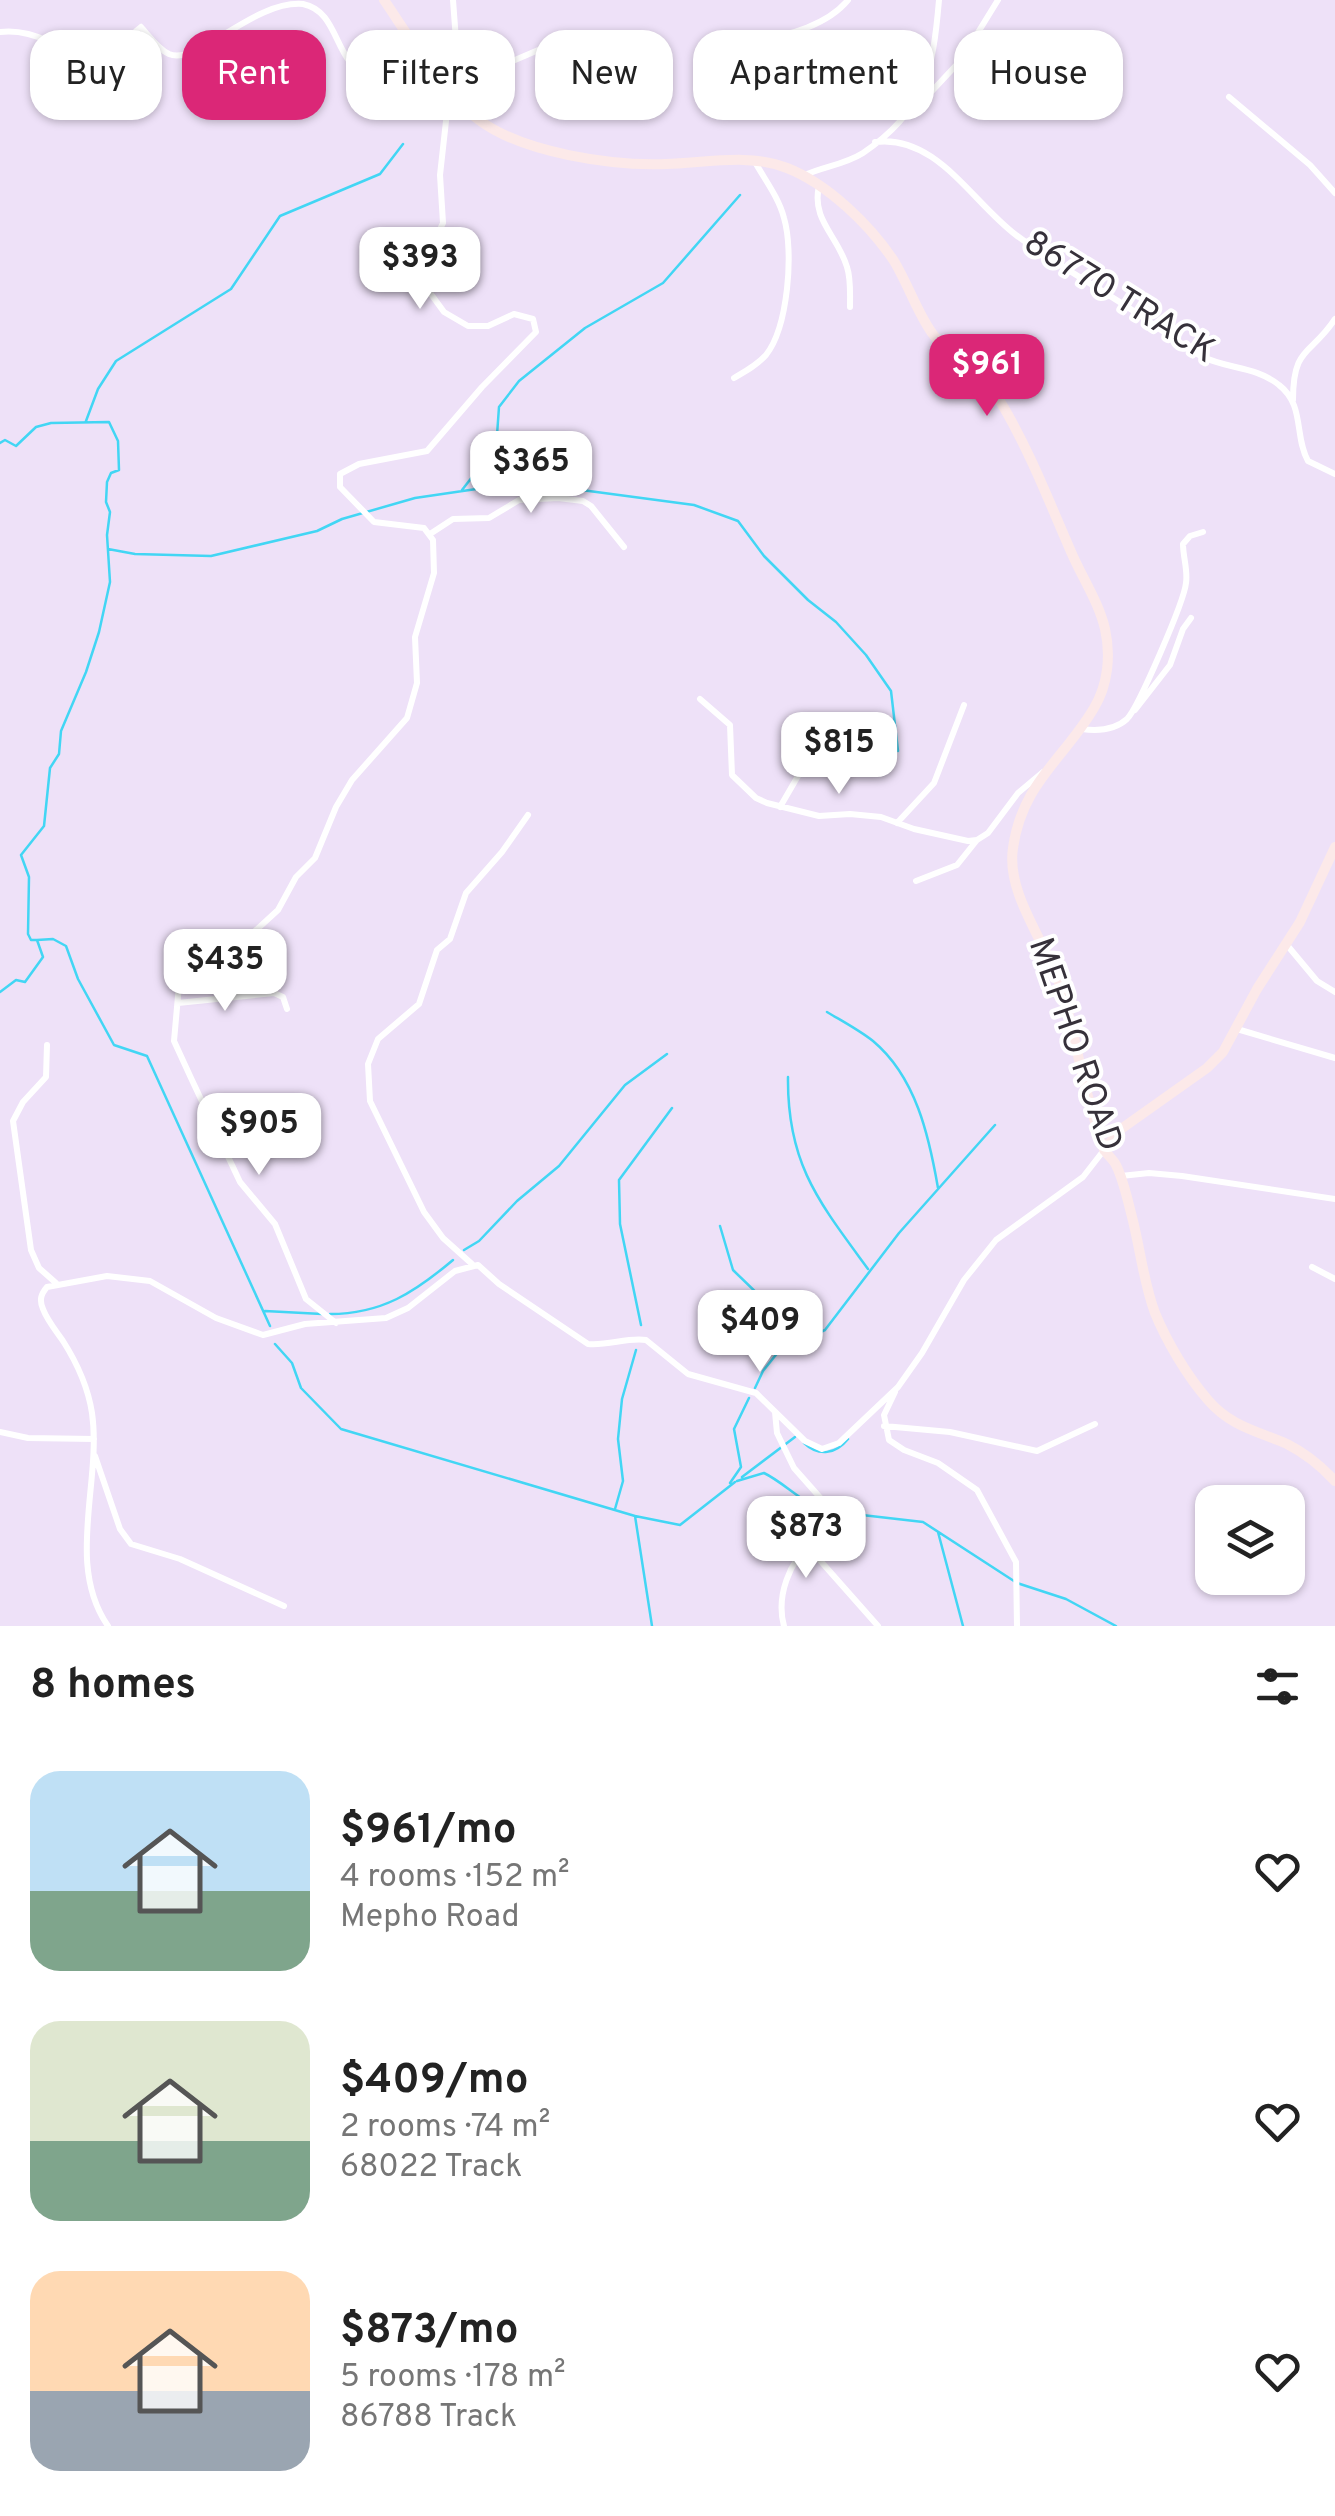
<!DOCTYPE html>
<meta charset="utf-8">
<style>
:root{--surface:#fff;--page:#f6f6f6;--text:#222;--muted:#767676;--accent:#db2777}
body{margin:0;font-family:Overpass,sans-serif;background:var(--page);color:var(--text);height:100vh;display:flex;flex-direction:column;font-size:38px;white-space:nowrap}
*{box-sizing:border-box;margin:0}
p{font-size:32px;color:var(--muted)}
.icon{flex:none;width:55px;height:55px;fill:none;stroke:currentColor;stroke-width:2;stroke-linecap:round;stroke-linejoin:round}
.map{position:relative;height:1626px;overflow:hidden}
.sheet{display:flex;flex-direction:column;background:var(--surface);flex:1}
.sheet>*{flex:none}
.banner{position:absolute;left:30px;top:30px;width:1275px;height:90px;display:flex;gap:20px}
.tools{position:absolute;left:1195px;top:1485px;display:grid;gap:20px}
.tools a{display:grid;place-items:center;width:110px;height:110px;border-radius:20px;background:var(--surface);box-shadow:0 2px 8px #0004;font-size:50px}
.price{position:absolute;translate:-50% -85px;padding:0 22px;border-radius:20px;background:#fff;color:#222;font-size:32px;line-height:65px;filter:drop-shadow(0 2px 5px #0008)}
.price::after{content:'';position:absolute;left:50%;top:60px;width:30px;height:22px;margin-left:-15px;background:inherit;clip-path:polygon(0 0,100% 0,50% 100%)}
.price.active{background:var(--accent);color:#fff}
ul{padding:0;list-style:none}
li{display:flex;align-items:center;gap:30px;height:250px;padding:0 30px}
li span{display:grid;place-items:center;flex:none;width:280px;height:200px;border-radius:30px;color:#555}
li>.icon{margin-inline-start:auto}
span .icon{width:120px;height:120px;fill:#fffc;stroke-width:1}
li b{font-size:42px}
h2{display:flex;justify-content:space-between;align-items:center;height:120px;padding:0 30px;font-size:42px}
.chip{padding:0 35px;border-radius:30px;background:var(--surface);box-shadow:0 2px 8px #0004;font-size:35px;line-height:90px}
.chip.active{background:var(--accent);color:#fff}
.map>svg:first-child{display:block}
</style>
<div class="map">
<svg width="1335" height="1626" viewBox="0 0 1335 1626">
<rect width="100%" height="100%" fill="#eee1f8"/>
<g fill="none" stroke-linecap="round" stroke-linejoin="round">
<path stroke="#42d6f4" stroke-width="2.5" d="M 86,421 L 98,389 L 116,361 L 231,289 L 280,216 L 380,174 L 403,144
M 0,443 L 5,440 L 16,446 L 36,427 L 51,423 L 109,422 L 118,441 L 119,470 L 111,473 L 107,482 L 106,502 L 110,512 L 107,535 L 110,582 L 99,632 L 86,672 L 61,731 L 59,754 L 50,768 L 44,826 L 21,855 L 29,877 L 28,934 L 31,940 L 37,940 L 43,957 L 25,982 L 16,980 L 0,992
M 462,490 L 483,463 L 497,435 L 499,407 L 519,381 L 585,328 L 663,283 L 740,195
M 108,549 L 135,554 L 211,556 L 317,531 L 342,519 L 415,498 L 490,487 L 544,485 L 694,505 L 738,521 L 764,556 L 808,600 L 836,622 L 866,655 L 891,691 L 898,751
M 37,940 L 53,939 L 66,946 L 78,979 L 114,1045 L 147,1056 L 270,1326
M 827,1012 C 842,1021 859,1030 873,1041 C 916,1077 929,1136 938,1188
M 788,1077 C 787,1164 819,1202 868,1269
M 720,1226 L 733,1270 L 789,1324 L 797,1342
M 464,1250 L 479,1241 L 517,1201 L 559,1166 L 625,1085 L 667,1054
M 265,1311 L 322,1314
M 330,1314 C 382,1314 415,1292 453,1260
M 641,1325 L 620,1224 L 619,1180 L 672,1108
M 275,1344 L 292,1363 L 301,1388 L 341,1429 L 635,1516 L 652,1626
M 755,1388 L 763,1371 L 779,1351 L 825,1330 L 899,1233 L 995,1125
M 804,1443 C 819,1457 836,1454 848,1439
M 742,1477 L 795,1437
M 737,1481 L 764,1473 C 785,1483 805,1506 828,1511
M 730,1483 L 741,1467 L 734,1429 L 749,1398
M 615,1509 L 623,1481 L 618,1439 L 622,1399 L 636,1350
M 836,1512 L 923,1522 L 1017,1583 L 1066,1599 L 1116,1626
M 635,1516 L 680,1525 L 735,1482
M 938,1532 L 963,1626"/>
<path stroke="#fff" stroke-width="6" d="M 141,27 C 149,36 158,49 169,54 C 198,66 253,0 303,4 C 332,10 334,42 350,62 C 364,78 427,106 448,103
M 0,32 C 49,26 91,72 132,93 L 149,88 C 159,69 144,49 136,31 L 141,27
M 759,37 C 788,38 829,23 848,0
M 464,72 L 515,60 L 557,42 L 581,43
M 1229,97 L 1310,165 L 1335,193
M 918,106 L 961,60 L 998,0
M 875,142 C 936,134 972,202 1016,235 C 1056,265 1102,289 1144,318 C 1163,331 1181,345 1201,356 C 1226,369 1256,366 1279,385 C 1305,405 1294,436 1308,461 L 1335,474
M 805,175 C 823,167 846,164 863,153 C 925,111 933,71 939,0
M 819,186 C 811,220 838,236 847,267 C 851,279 850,293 850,307
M 734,378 C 746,371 757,365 766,355 C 788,327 794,252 784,218 C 779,198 765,180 755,162
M 1293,400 C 1293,345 1311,356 1335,319
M 430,534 L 453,519 L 489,518 L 519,500 L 558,498 L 583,501 L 591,506 L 624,547
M 700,699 L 730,725 L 732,775 L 756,798 L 767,803 L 819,816 L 850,814 L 881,817 L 914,829 L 968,841 L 977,840 L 988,833 L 1018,793 L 1043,772
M 1135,710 L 1170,665 L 1183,629 L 1191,618
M 1082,729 C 1097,731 1115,730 1127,719 C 1138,708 1184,602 1186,583 C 1188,570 1183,557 1183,544 L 1190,536 L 1203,532
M 780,807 L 798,776 L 810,726 L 821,721 L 843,719
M 897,823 L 934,783 L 964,705
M 916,881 L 957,865 L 977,840
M 1287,945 L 1317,981 L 1335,992
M 178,1003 L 274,993 L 283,997 L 287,1009
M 1237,1029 L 1335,1058
M 47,1045 L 46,1077 L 23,1102 L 13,1121 L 31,1250 L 39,1268 L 56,1283
M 1121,1176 L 1149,1173 L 1182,1176 L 1335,1199
M 472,1264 L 443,1238 L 424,1212 L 370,1101 L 368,1064 L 378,1039 L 419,1004 L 437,950 L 450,939 L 466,893 L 502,852 L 528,815
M 1312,1267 L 1335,1279
M 336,1323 L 306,1299 L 275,1224 L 240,1182 L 191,1078 L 174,1041 L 179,985 L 188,967 L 203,953 L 243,942 L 278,910 L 296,877 L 315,858 L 336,807 L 352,780 L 407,718 L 417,683 L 415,637 L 434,573 L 433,540 L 424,528 L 374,522 L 340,487 L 340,474 L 359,464 L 427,451 L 482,387 L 536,332 L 533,319 L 514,314 L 488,326 L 468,326 L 444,312 L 428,290 L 427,256 L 443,223 L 440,175 L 448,103 L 461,88 L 465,77 L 456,40 L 453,0
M 895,1392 L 884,1415 L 889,1440 L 904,1450 L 938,1463 L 977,1490 L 1016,1562 L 1017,1626
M 775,1412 L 777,1433 L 794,1468 L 832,1511 L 830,1521 L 812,1543 L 817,1557 L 878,1626
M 884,1426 L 950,1432 L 1037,1451 L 1095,1424
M 0,1432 L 28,1438 L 94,1439
M 95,1456 L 120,1529 L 131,1544 L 180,1559 L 284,1606
M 108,1626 C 65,1564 102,1482 92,1413 C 88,1387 77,1363 63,1341 C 56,1331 47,1320 43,1309 C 39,1300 41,1294 47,1287 L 107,1276 L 150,1281 L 216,1318 L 263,1335 L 305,1324 L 386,1318 L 408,1308 L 455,1271 L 478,1265 L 499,1284 L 588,1344 C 608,1346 628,1337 646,1340 L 688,1374 L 756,1393 L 805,1441 L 822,1449 L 839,1443 L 898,1387 L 922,1353 L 964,1280 L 996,1240 L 1083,1177 L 1104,1150
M 784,1626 C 776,1597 789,1561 812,1543"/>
<path stroke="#fce9e9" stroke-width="10" d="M 384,0 C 410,38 443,93 479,120 C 523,153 612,166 666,164 C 705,163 750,153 787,168 C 828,184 870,225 894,261 C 908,284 917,312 932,333 C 953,361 985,376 1003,406 C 1031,454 1050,504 1072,554 C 1083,579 1099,603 1105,629 C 1111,655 1108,685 1094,708 C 1064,759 1022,783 1013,848 C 1007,887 1035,928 1051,963 C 1073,1010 1076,1061 1092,1110 C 1095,1122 1099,1138 1104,1149 C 1107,1155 1113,1159 1116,1165 C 1123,1179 1127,1197 1131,1213 C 1140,1246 1143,1281 1155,1313 C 1167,1342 1187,1376 1208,1400 C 1230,1426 1257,1431 1287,1444 C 1305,1453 1321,1466 1335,1481
M 1104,1150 L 1121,1129 L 1207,1068 L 1223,1052 L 1257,989 L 1300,922 L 1335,847"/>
</g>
<g text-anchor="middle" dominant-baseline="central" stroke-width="8" stroke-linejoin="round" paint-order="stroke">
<g font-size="35" fill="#36313a" stroke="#fff">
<text transform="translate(1119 298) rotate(32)">86770 TRACK</text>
<text transform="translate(1074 1045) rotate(71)">MEPHO ROAD</text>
</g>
</g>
</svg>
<div class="tools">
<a><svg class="icon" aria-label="layers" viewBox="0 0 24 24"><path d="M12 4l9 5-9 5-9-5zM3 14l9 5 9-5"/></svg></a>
</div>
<b class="price" style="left:420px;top:312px">$393</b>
<b class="price active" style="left:987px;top:419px">$961</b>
<b class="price" style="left:531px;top:516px">$365</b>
<b class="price" style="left:839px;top:797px">$815</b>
<b class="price" style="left:225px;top:1014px">$435</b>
<b class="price" style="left:259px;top:1178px">$905</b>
<b class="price" style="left:760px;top:1375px">$409</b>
<b class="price" style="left:806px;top:1581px">$873</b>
<div class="banner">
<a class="chip">Buy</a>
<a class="chip active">Rent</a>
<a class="chip">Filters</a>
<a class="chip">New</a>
<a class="chip">Apartment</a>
<a class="chip">House</a>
</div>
</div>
<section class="sheet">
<h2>8 homes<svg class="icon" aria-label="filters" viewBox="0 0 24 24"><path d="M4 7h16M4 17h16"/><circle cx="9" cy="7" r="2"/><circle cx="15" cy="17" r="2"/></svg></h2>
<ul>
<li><span style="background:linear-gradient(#bfe0f5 60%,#7fa58c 0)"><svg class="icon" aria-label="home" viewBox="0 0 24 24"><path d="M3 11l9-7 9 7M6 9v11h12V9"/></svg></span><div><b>$961/mo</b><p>4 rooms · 152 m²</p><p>Mepho Road</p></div><svg class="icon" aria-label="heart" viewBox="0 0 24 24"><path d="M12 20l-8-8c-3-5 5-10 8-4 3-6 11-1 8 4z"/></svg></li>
<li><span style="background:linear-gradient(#dfe7d0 60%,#7fa58c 0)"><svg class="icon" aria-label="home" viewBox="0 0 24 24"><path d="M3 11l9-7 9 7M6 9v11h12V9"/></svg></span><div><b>$409/mo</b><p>2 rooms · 74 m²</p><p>68022 Track</p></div><svg class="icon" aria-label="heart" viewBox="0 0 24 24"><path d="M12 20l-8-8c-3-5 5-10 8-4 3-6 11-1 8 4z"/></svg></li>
<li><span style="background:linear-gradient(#ffd9b3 60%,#9aa5b1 0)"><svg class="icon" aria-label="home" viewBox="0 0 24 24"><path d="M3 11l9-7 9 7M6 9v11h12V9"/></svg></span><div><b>$873/mo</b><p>5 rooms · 178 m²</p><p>86788 Track</p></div><svg class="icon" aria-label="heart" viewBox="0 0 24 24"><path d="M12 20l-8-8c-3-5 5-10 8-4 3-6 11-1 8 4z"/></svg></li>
</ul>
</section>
